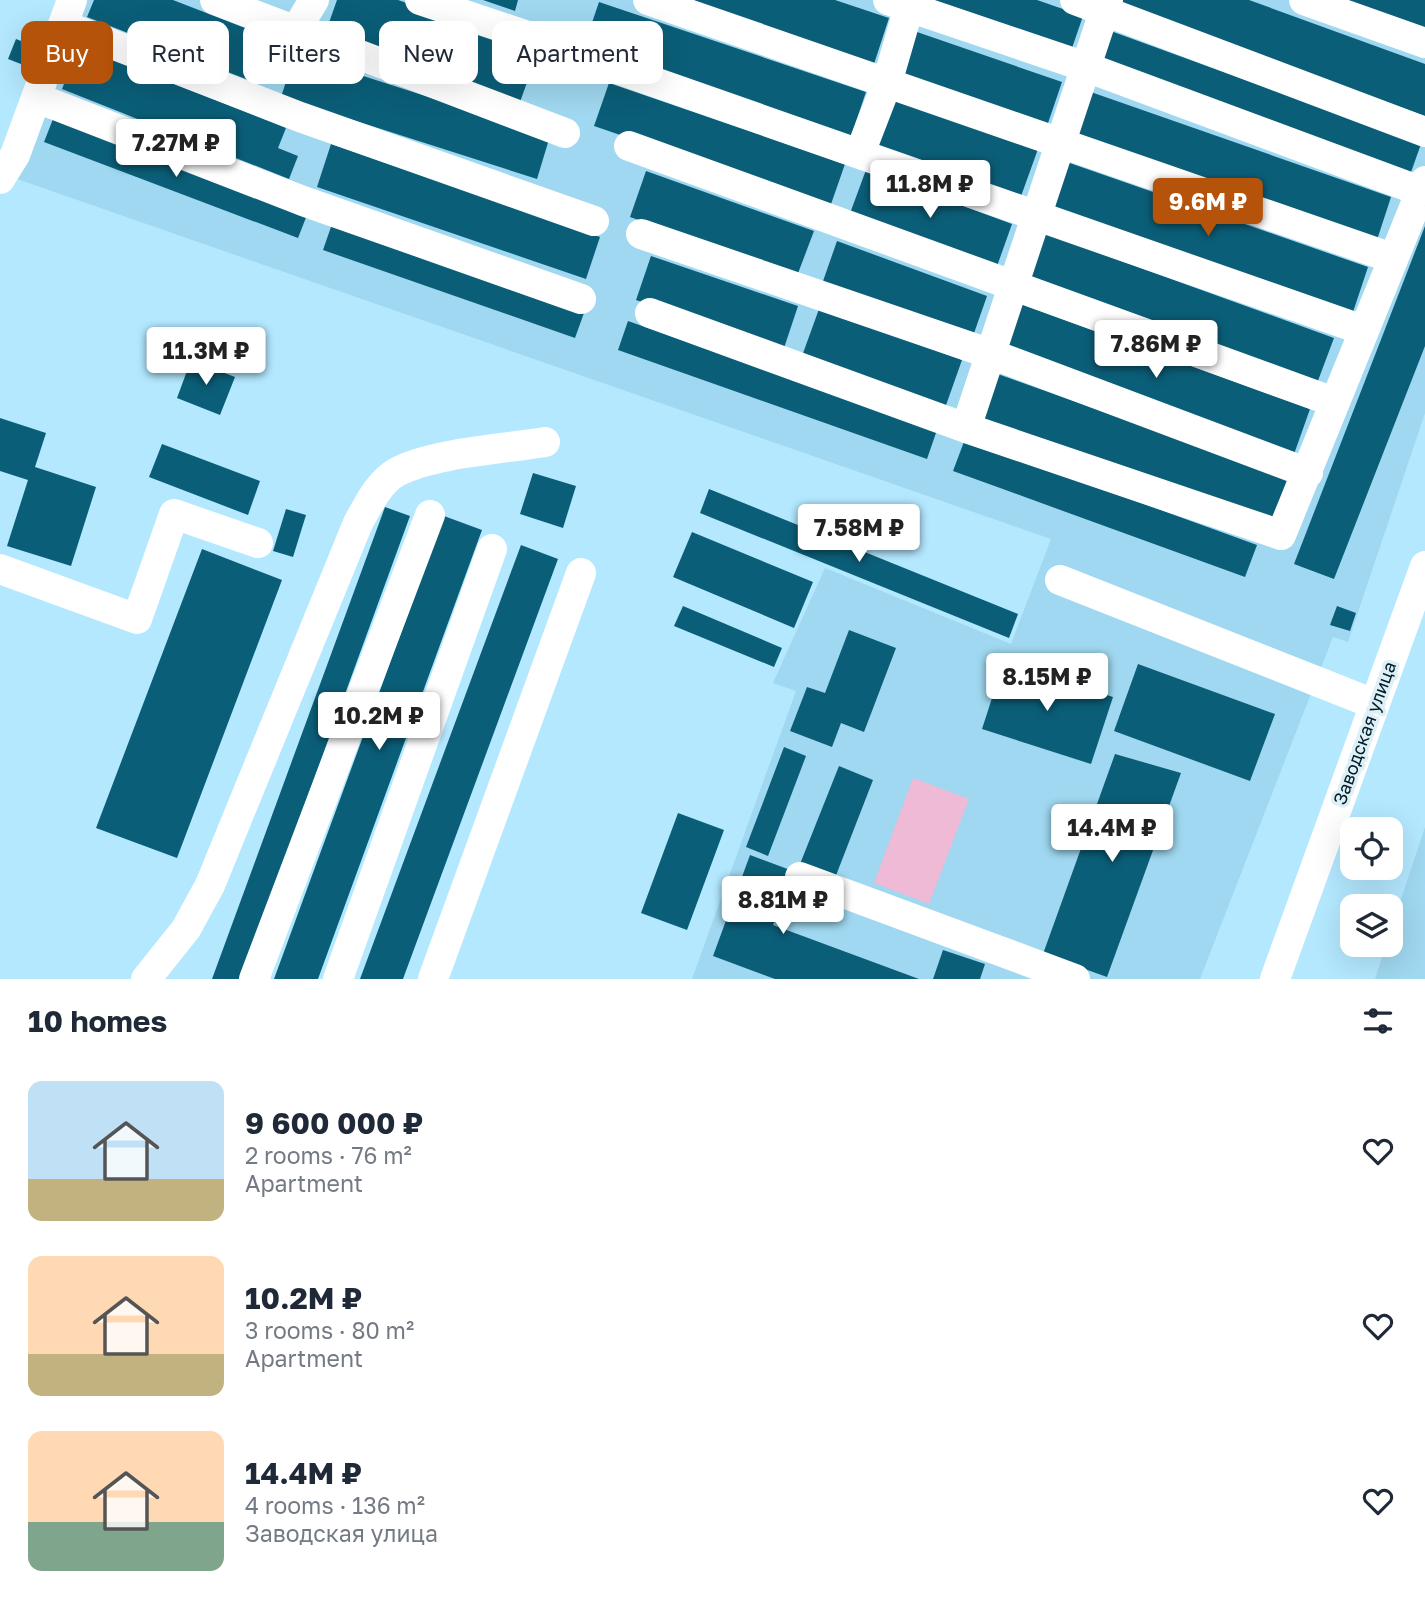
<!DOCTYPE html>
<meta charset="utf-8">
<style>
:root{--surface:#fff;--page:#f6f6f7;--text:#1f2937;--muted:#747a83;--accent:#b45309}
body{margin:0;font-family:"Golos Text",sans-serif;background:var(--page);color:var(--text);height:100vh;display:flex;flex-direction:column;font-size:26px;white-space:nowrap}
*{box-sizing:border-box;margin:0}
p{font-size:23px;color:var(--muted)}
.icon{flex:none;width:38px;height:38px;fill:none;stroke:currentColor;stroke-width:2;stroke-linecap:round;stroke-linejoin:round}
.map{position:relative;height:979px;overflow:hidden}
.sheet{display:flex;flex-direction:column;background:var(--surface);flex:1}
.sheet>*{flex:none}
.banner{position:absolute;left:21px;top:21px;width:700px;height:63px;display:flex;gap:14px}
.buttons{position:absolute;left:1340px;top:817px;display:grid;gap:14px}
.buttons a{display:grid;place-items:center;width:63px;height:63px;border-radius:14px;background:var(--surface);box-shadow:0 7px 28px #0002;font-size:35px}
.price{position:absolute;translate:-50% -60px;padding:0 16px;border-radius:7px;background:#fff;color:#222;font-size:23px;line-height:46px;filter:drop-shadow(0 2px 4px #0008)}
.price::after{content:'';position:absolute;left:50%;top:42px;width:21px;height:16px;margin-left:-10px;background:inherit;clip-path:polygon(0 0,100% 0,50% 100%)}
.price.current{background:var(--accent);color:#fff}
ul{padding:0;list-style:none}
li{display:flex;align-items:center;gap:21px;height:175px;padding:0 28px}
li span{display:grid;place-items:center;flex:none;width:196px;height:140px;border-radius:14px;color:#555}
li>.icon{margin-inline-start:auto}
span .icon{width:84px;height:84px;fill:#fffc;stroke-width:1}
li b{font-size:30px}
h2{display:flex;justify-content:space-between;align-items:center;height:84px;padding:0 28px;font-size:30px}
.chip{padding:0 24px;border-radius:14px;background:var(--surface);box-shadow:0 7px 28px #0002;font-size:24px;line-height:63px}
.chip.current{background:var(--accent);color:#fff}
.map>svg:first-child{display:block}
</style>
<div class="map">
<svg width="1425" height="979" viewBox="0 0 1425 979">
<rect width="100%" height="100%" fill="#b3e8ff"/>
<path fill="#9fd8f0" d="M 60,0 L 1425,0 L 1425,413 L 1348,642 L 1333,637 L 1200,979 L 692,979 L 796,691 L 773,683 L 825,568 L 1011,644 L 1051,539 L 0,173 Z
M 1425,827 L 1425,979 L 1375,979 L 1386,945 L 1391,945 L 1391,929 Z"/>
<path fill="#eebad5" d="M 913,778 L 969,799 L 929,904 L 874,883 Z"/>
<path fill="#0b5e78" d="M 94,0 L 173,0 L 273,39 L 256,83 L 87,17 Z
M 337,0 L 398,0 L 539,49 L 520,102 L 325,34 Z
M 483,0 L 518,0 L 515,11 Z
M 685,0 L 835,0 L 889,18 L 874,64 Z
M 927,0 L 1037,0 L 1083,16 L 1071,51 Z
M 1119,0 L 1249,0 L 1425,64 L 1425,116 L 1117,5 Z
M 1341,0 L 1425,0 L 1425,30 Z
M 599,2 L 866,92 L 850,139 L 583,49 Z
M 1108,30 L 1421,144 L 1410,175 L 1097,62 Z
M 917,32 L 1062,82 L 1046,129 L 901,79 Z
M 16,39 L 34,46 L 26,66 L 8,59 Z
M 79,46 L 286,128 L 278,148 L 298,156 L 289,179 L 62,89 Z
M 295,54 L 550,136 L 537,179 L 281,97 Z
M 609,83 L 845,164 L 830,207 L 594,126 Z
M 1088,91 L 1391,197 L 1377,240 L 1073,135 Z
M 892,96 L 1038,149 L 1020,199 L 873,147 Z
M 53,119 L 307,215 L 298,238 L 44,142 Z
M 331,144 L 600,237 L 586,279 L 317,187 Z
M 1064,161 L 1368,267 L 1352,315 L 1048,209 Z
M 866,170 L 1012,224 L 996,269 L 849,216 Z
M 646,171 L 814,231 L 797,276 L 630,217 Z
M 332,224 L 584,313 L 575,338 L 323,250 Z
M 1425,226 L 1425,346 L 1334,579 L 1294,564 Z
M 1041,232 L 1334,338 L 1316,386 L 1024,281 Z
M 837,241 L 987,296 L 972,339 L 822,284 Z
M 651,256 L 798,306 L 783,351 L 636,300 Z
M 1018,303 L 1310,409 L 1293,457 L 1001,350 Z
M 819,309 L 962,360 L 945,408 L 802,356 Z
M 628,321 L 937,430 L 927,459 L 618,350 Z
M 191,360 L 235,377 L 220,415 L 177,398 Z
M 995,373 L 1288,478 L 1272,523 L 979,419 Z
M 0,418 L 46,433 L 35,467 L 96,487 L 71,566 L 7,546 L 28,480 L 0,471 Z
M 965,439 L 1257,545 L 1245,577 L 953,471 Z
M 162,444 L 260,481 L 248,515 L 149,477 Z
M 533,473 L 576,486 L 563,528 L 520,514 Z
M 709,489 L 1018,614 L 1009,638 L 700,513 Z
M 385,507 L 410,516 L 241,979 L 212,979 Z
M 286,509 L 306,515 L 293,557 L 273,551 Z
M 444,516 L 482,530 L 318,979 L 274,979 Z
M 692,532 L 813,582 L 794,628 L 673,577 Z
M 521,545 L 558,559 L 403,979 L 360,979 Z
M 202,549 L 282,580 L 177,858 L 96,828 Z
M 683,606 L 782,648 L 774,667 L 674,626 Z
M 1337,606 L 1356,613 L 1350,631 L 1330,625 Z
M 849,630 L 896,648 L 864,732 L 841,723 L 832,747 L 790,731 L 807,687 L 825,693 Z
M 1004,661 L 1113,697 L 1091,764 L 982,729 Z
M 1138,664 L 1275,714 L 1250,781 L 1114,731 Z
M 784,747 L 806,756 L 768,856 L 746,847 Z
M 1115,754 L 1181,773 L 1107,977 L 1043,954 Z
M 839,766 L 873,780 L 835,878 L 800,864 Z
M 678,813 L 724,830 L 687,930 L 641,913 Z
M 750,855 L 793,871 L 773,925 L 919,979 L 775,979 L 713,956 Z
M 943,950 L 985,964 L 980,979 L 933,979 Z"/>
<g fill="none" stroke-linecap="round" stroke-linejoin="round">
<path stroke="#fff" stroke-width="30" d="M 215,0 L 565,133
M 420,0 L 546,42
M 648,0 L 1392,258
M 888,0 L 1086,67 L 1420,191
M 1075,0 L 1425,132
M 1108,0 L 966,428 L 1281,535 L 1425,181
M 1304,0 L 1425,43
M 63,25 L 300,117 L 594,221
M 296,30 L 314,0
M 594,61 L 1363,330
M 37,98 L 303,201 L 581,299
M 629,146 L 1334,402
M 860,153 L 887,83 L 911,0
M 0,179 L 15,155 L 72,0
M 641,234 L 991,354 L 1308,473
M 650,313 L 966,428
M 0,569 L 137,619 L 174,514 L 258,543
M 1060,580 L 1374,704
M 800,877 L 1075,979
M 146,979 L 186,929 L 210,885 L 358,523 C 368,505 379,482 397,472 C 432,453 504,449 545,442
M 254,979 L 430,515
M 338,979 L 492,549
M 433,979 L 581,573
M 1275,979 L 1425,566"/>
</g>
<g text-anchor="middle" dominant-baseline="central" stroke-width="7" stroke-linejoin="round" paint-order="stroke">
<g font-size="18" fill="#001d28" stroke="#deeff6">
<text transform="translate(1364 733) rotate(-70)">Заводская улица</text>
</g>
</g>
</svg>
<div class="buttons">
<a><svg class="icon" aria-label="locate" viewBox="0 0 24 24"><circle cx="12" cy="12" r="6"/><path d="M12 2v4M12 18v4M2 12h4M18 12h4"/></svg></a>
<a><svg class="icon" aria-label="layers" viewBox="0 0 24 24"><path d="M12 4l9 5-9 5-9-5zM3 14l9 5 9-5"/></svg></a>
</div>
<b class="price" style="left:176px;top:179px">7.27M ₽</b>
<b class="price" style="left:930px;top:220px">11.8M ₽</b>
<b class="price current" style="left:1208px;top:238px">9.6M ₽</b>
<b class="price" style="left:1156px;top:380px">7.86M ₽</b>
<b class="price" style="left:206px;top:387px">11.3M ₽</b>
<b class="price" style="left:859px;top:564px">7.58M ₽</b>
<b class="price" style="left:1047px;top:713px">8.15M ₽</b>
<b class="price" style="left:379px;top:752px">10.2M ₽</b>
<b class="price" style="left:1112px;top:864px">14.4M ₽</b>
<b class="price" style="left:783px;top:936px">8.81M ₽</b>
<div class="banner">
<a class="chip current">Buy</a>
<a class="chip">Rent</a>
<a class="chip">Filters</a>
<a class="chip">New</a>
<a class="chip">Apartment</a>
</div>
</div>
<section class="sheet">
<h2>10 homes<svg class="icon" aria-label="filters" viewBox="0 0 24 24"><path d="M4 7h16M4 17h16"/><circle cx="9" cy="7" r="2"/><circle cx="15" cy="17" r="2"/></svg></h2>
<ul>
<li><span style="background:linear-gradient(#bfe0f5 70%,#c2b280 0)"><svg class="icon" aria-label="home" viewBox="0 0 24 24"><path d="M3 11l9-7 9 7M6 9v11h12V9"/></svg></span><div><b>9 600 000 ₽</b><p>2 rooms · 76 m²</p><p>Apartment</p></div><svg class="icon" aria-label="heart" viewBox="0 0 24 24"><path d="M12 20l-8-8c-3-5 5-10 8-4 3-6 11-1 8 4z"/></svg></li>
<li><span style="background:linear-gradient(#ffd9b3 70%,#c2b280 0)"><svg class="icon" aria-label="home" viewBox="0 0 24 24"><path d="M3 11l9-7 9 7M6 9v11h12V9"/></svg></span><div><b>10.2M ₽</b><p>3 rooms · 80 m²</p><p>Apartment</p></div><svg class="icon" aria-label="heart" viewBox="0 0 24 24"><path d="M12 20l-8-8c-3-5 5-10 8-4 3-6 11-1 8 4z"/></svg></li>
<li><span style="background:linear-gradient(#ffd9b3 65%,#7fa58c 0)"><svg class="icon" aria-label="home" viewBox="0 0 24 24"><path d="M3 11l9-7 9 7M6 9v11h12V9"/></svg></span><div><b>14.4M ₽</b><p>4 rooms · 136 m²</p><p>Заводская улица</p></div><svg class="icon" aria-label="heart" viewBox="0 0 24 24"><path d="M12 20l-8-8c-3-5 5-10 8-4 3-6 11-1 8 4z"/></svg></li>
</ul>
</section>
